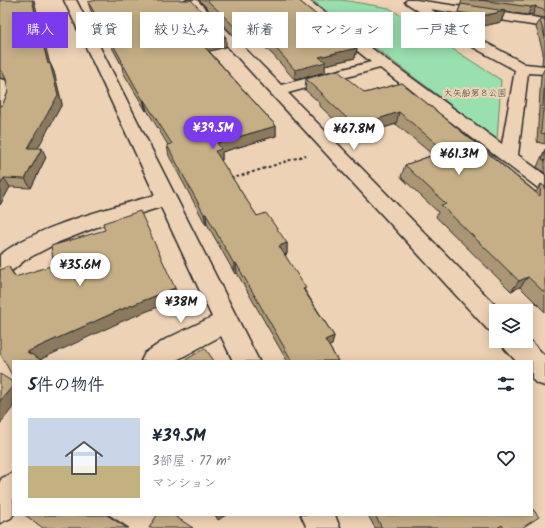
<!DOCTYPE html>
<html lang="ja">
<meta charset="utf-8">
<style>
:root{--surface:#fff;--page:#f6f6f7;--text:#1f2937;--muted:#747a83;--accent:#7c3aed}
body{margin:0;font-family:Kalam,"Klee One",sans-serif;background:var(--page);color:var(--text);height:100vh;display:flex;flex-direction:column;font-size:15px;white-space:nowrap}
*{box-sizing:border-box;margin:0}
p{font-size:13px;color:var(--muted)}
.icon{flex:none;width:22px;height:22px;fill:none;stroke:currentColor;stroke-width:2;stroke-linecap:round;stroke-linejoin:round}
.map{position:relative;flex:1;overflow:hidden}
.sheet{position:absolute;left:12px;top:360px;width:521px;height:156px;display:flex;flex-direction:column;background:var(--surface);border-radius:0px;box-shadow:0 2px 10px #0003}
.sheet>*{flex:none}
.guide{position:absolute;left:12px;top:12px;width:521px;height:36px;display:flex;gap:8px}
.buttons{position:absolute;left:489px;top:304px;display:grid;gap:8px}
.buttons a{display:grid;place-items:center;width:44px;height:44px;border-radius:0px;background:var(--surface);box-shadow:0 2px 10px #0003;font-size:20px}
.price{position:absolute;translate:-50% -34px;padding:0 9px;border-radius:14px;background:#fff;color:#222;font-size:13px;line-height:26px;filter:drop-shadow(0 1px 2px #0008)}
.price::after{content:'';position:absolute;left:50%;top:24px;width:12px;height:9px;margin-left:-6px;background:inherit;clip-path:polygon(0 0,100% 0,50% 100%)}
.price.on{background:var(--accent);color:#fff}
ul{padding:0;list-style:none}
li{display:flex;align-items:center;gap:12px;height:100px;padding:0 16px}
li span{display:grid;place-items:center;flex:none;width:112px;height:80px;border-radius:0px;color:#555}
li>.icon{margin-inline-start:auto}
span .icon{width:48px;height:48px;fill:#fffc;stroke-width:1}
li b{font-size:17px}
h2{display:flex;justify-content:space-between;align-items:center;height:48px;padding:0 16px;font-size:17px}
.tag{padding:0 14px;border-radius:0px;background:var(--surface);box-shadow:0 2px 10px #0003;font-size:14px;line-height:36px}
.tag.on{background:var(--accent);color:#fff}
.map>svg:first-child{display:block}
</style>
<div class="map">
<svg width="545" height="528" viewBox="0 0 545 528">
<rect width="100%" height="100%" fill="#eed2b5"/>
<filter id="ink" filterUnits="userSpaceOnUse"><feTurbulence type="fractalNoise" baseFrequency=".025" numOctaves="2"/><feDisplacementMap in="SourceGraphic" scale="8" xChannelSelector="R" yChannelSelector="G"/><feConvolveMatrix kernelMatrix="1 2 1 2 8 2 1 2 1" color-interpolation-filters="sRGB"/></filter>
<g filter="url(#ink)">
<path fill="#99e0ae" stroke="#62866c" d="M 312,0 L 342,0 L 389,8 L 501,80 L 497,140 Z"/>
<g fill="none" stroke-linecap="round" stroke-linejoin="round">
<g stroke="#2b2b2b" stroke-width="3">
<path id="minor" d="M 64,0 L 76,0 L 259,361 L 233,361 L 221,336 L 175,361 L 141,361 L 145,353 L 166,339 L 212,317 L 161,207 L 97,227 L 59,242 L 25,260 L 8,274 L 0,277 L 0,255 C 38,225 109,209 155,195 Z
M 185,0 L 197,0 L 281,85 L 371,62 L 295,0 L 308,0 L 387,60 L 502,144 L 515,70 L 471,46 L 405,2 L 407,0 L 416,0 L 545,19 L 545,27 L 430,9 L 481,40 L 525,64 L 545,66 L 545,74 L 528,73 L 518,155 L 545,175 L 545,190 L 538,188 L 380,68 L 288,93 L 501,311 L 496,311 L 496,333 L 487,329 Z
M 0,79 L 5,80 C 12,90 13,103 6,113 L 0,115 Z
M 526,336 L 545,356 L 545,386 L 536,383 L 532,379 L 532,361 L 516,361 L 505,349 L 501,341 L 526,341 Z
M 13,473 L 13,515 L 11,518 L 0,523 L 0,481 L 2,478 Z
M 301,515 L 335,515 L 340,528 L 307,528 Z"/>
</g>
<path stroke="#2b2b2b" stroke-width="2" stroke-dasharray="3 2.5" stroke-linecap="butt" d="M 231,179 L 306,155"/>
<use href="#minor" fill="#eed2b5" fill-rule="evenodd"/>
</g>
<path fill="#aa9674" stroke="#2b2b2b" d="M 0,0 L 50,64 L 50,63 L 54,72 L 62,104 L 37,148 L 46,157 L 31,188 L 10,187 L 0,205 L 2,106 L 8,92 L 6,79 L 0,78 Z
M 199,0 L 298,0 L 357,48 L 355,58 L 325,65 L 325,72 L 295,80 L 273,55 L 257,40 L 242,44 Z
M 462,0 L 545,0 L 545,18 L 533,16 L 533,14 L 528,15 L 505,12 L 501,22 L 479,27 L 455,22 Z
M 88,2 L 226,47 L 209,51 L 276,126 L 276,136 L 222,152 L 222,160 L 221,161 L 257,216 L 287,243 L 287,254 L 285,255 L 306,292 L 334,336 L 332,345 L 329,346 L 338,361 L 287,361 L 237,273 L 235,274 L 207,224 L 206,225 L 169,156 L 167,145 L 168,145 L 147,110 L 146,111 L 123,72 L 122,66 L 114,51 L 91,11 Z
M 540,20 L 545,20 L 545,65 L 542,64 L 543,52 L 536,27 Z
M 545,68 L 545,144 L 537,142 L 541,75 Z
M 306,79 L 365,93 L 402,83 L 536,192 L 541,184 L 545,187 L 545,312 L 520,287 L 511,291 L 436,217 L 438,212 L 401,177 L 405,165 L 433,155 L 396,124 L 361,135 L 357,131 L 349,134 L 320,106 L 320,103 L 305,90 Z
M 545,149 L 545,173 L 537,167 Z
M 368,515 L 532,515 L 522,528 L 375,528 Z"/>
<path fill="#8b7a5e" stroke="#2b2b2b" d="M 32,0 L 34,0 L 52,72 L 48,64 Z
M 536,6 L 533,14 L 528,15 L 531,7 Z
M 505,11 L 501,22 L 479,27 L 482,16 Z
M 257,30 L 257,40 L 242,44 L 242,34 Z
M 226,37 L 226,47 L 202,53 L 201,43 Z
M 357,48 L 355,58 L 325,65 L 325,72 L 295,80 L 295,70 L 319,57 Z
M 50,63 L 54,72 L 62,104 L 33,157 L 28,148 Z
M 143,100 L 144,100 L 147,110 L 146,111 Z
M 399,112 L 396,124 L 361,135 L 363,124 Z
M 359,120 L 357,131 L 349,134 L 351,122 Z
M 276,126 L 276,136 L 222,152 L 222,160 L 216,162 L 215,151 L 217,143 Z
M 42,148 L 46,157 L 31,188 L 25,179 Z
M 4,178 L 10,187 L 0,205 L 0,185 Z
M 204,214 L 206,214 L 207,224 L 206,225 Z
M 287,243 L 287,254 L 279,257 L 279,246 Z
M 236,263 L 237,273 L 235,274 L 234,264 Z
M 8,266 L 16,277 L 15,277 Z
M 528,277 L 520,287 L 511,291 L 519,281 Z
M 175,288 L 178,299 L 125,320 L 37,361 L 27,352 L 120,310 Z
M 334,336 L 332,345 L 323,349 L 325,340 Z
M 13,386 L 13,407 L 0,424 L 0,401 Z
M 107,515 L 109,515 L 129,528 L 127,528 Z
M 215,515 L 226,515 L 218,520 Z"/>
<path fill="#c6af87" stroke="#2b2b2b" d="M 0,0 L 32,0 L 48,64 L 50,63 L 58,95 L 28,148 L 42,148 L 25,179 L 4,178 L 0,185 L 0,106 L 2,106 L 8,92 L 6,79 L 2,71 L 0,70 Z
M 97,0 L 191,0 L 226,37 L 201,43 L 276,126 L 217,143 L 221,149 L 215,151 L 257,216 L 266,213 L 287,243 L 279,246 L 306,288 L 303,289 L 334,336 L 325,340 L 338,361 L 292,361 L 236,263 L 234,264 L 206,214 L 204,214 L 167,145 L 172,144 L 144,100 L 143,100 L 121,61 L 122,61 L 111,41 L 88,2 Z
M 207,0 L 298,0 L 357,48 L 319,57 L 326,62 L 295,70 L 273,45 L 257,30 L 242,34 Z
M 479,0 L 545,0 L 545,10 L 537,8 L 536,6 L 531,7 Z
M 461,4 L 505,11 L 482,16 L 458,12 Z
M 540,20 L 545,20 L 545,37 Z
M 337,70 L 365,93 L 402,83 L 540,196 L 541,184 L 545,187 L 545,293 L 528,277 L 519,281 L 441,205 L 446,204 L 405,165 L 445,151 L 399,112 L 363,124 L 359,120 L 351,122 L 321,94 L 323,94 L 306,79 Z
M 545,77 L 545,134 L 541,133 Z
M 545,151 L 545,161 L 542,159 Z
M 140,211 L 175,288 L 120,310 L 27,352 L 43,361 L 13,361 L 13,377 L 0,353 L 0,270 L 8,266 L 15,277 L 54,265 L 51,246 L 105,230 L 103,223 Z
M 205,348 L 214,361 L 184,361 Z
M 0,374 L 13,382 L 13,386 L 0,401 Z
M 532,508 L 539,517 L 522,528 L 504,528 L 502,525 L 497,528 L 382,528 L 375,515 L 532,515 Z
M 25,515 L 107,515 L 127,528 L 43,528 Z
M 157,515 L 173,515 L 193,528 L 149,528 Z"/>
</g>
<g text-anchor="middle" dominant-baseline="central" stroke-width="4" stroke-linejoin="round" paint-order="stroke">
<g font-size="9" fill="#3c463f" stroke="#eed2b5">
<text x="475" y="93">大矢船第８公園</text>
</g>
</g>
</svg>
<div class="buttons">
<a><svg class="icon" aria-label="layers" viewBox="0 0 24 24"><path d="M12 4l9 5-9 5-9-5zM3 14l9 5 9-5"/></svg></a>
</div>
<b class="price on" style="left:213px;top:150px">¥39.5M</b>
<b class="price" style="left:354px;top:151px">¥67.8M</b>
<b class="price" style="left:459px;top:176px">¥61.3M</b>
<b class="price" style="left:80px;top:287px">¥35.6M</b>
<b class="price" style="left:181px;top:324px">¥38M</b>
<div class="guide">
<a class="tag on">購入</a>
<a class="tag">賃貸</a>
<a class="tag">絞り込み</a>
<a class="tag">新着</a>
<a class="tag">マンション</a>
<a class="tag">一戸建て</a>
</div>
<section class="sheet">
<h2>5件の物件<svg class="icon" aria-label="filters" viewBox="0 0 24 24"><path d="M4 7h16M4 17h16"/><circle cx="9" cy="7" r="2"/><circle cx="15" cy="17" r="2"/></svg></h2>
<ul>
<li><span style="background:linear-gradient(#c9d6e8 60%,#c2b280 0)"><svg class="icon" aria-label="home" viewBox="0 0 24 24"><path d="M3 11l9-7 9 7M6 9v11h12V9"/></svg></span><div><b>¥39.5M</b><p>3部屋 · 77 m²</p><p>マンション</p></div><svg class="icon" aria-label="heart" viewBox="0 0 24 24"><path d="M12 20l-8-8c-3-5 5-10 8-4 3-6 11-1 8 4z"/></svg></li>
</ul>
</section>
</div>
